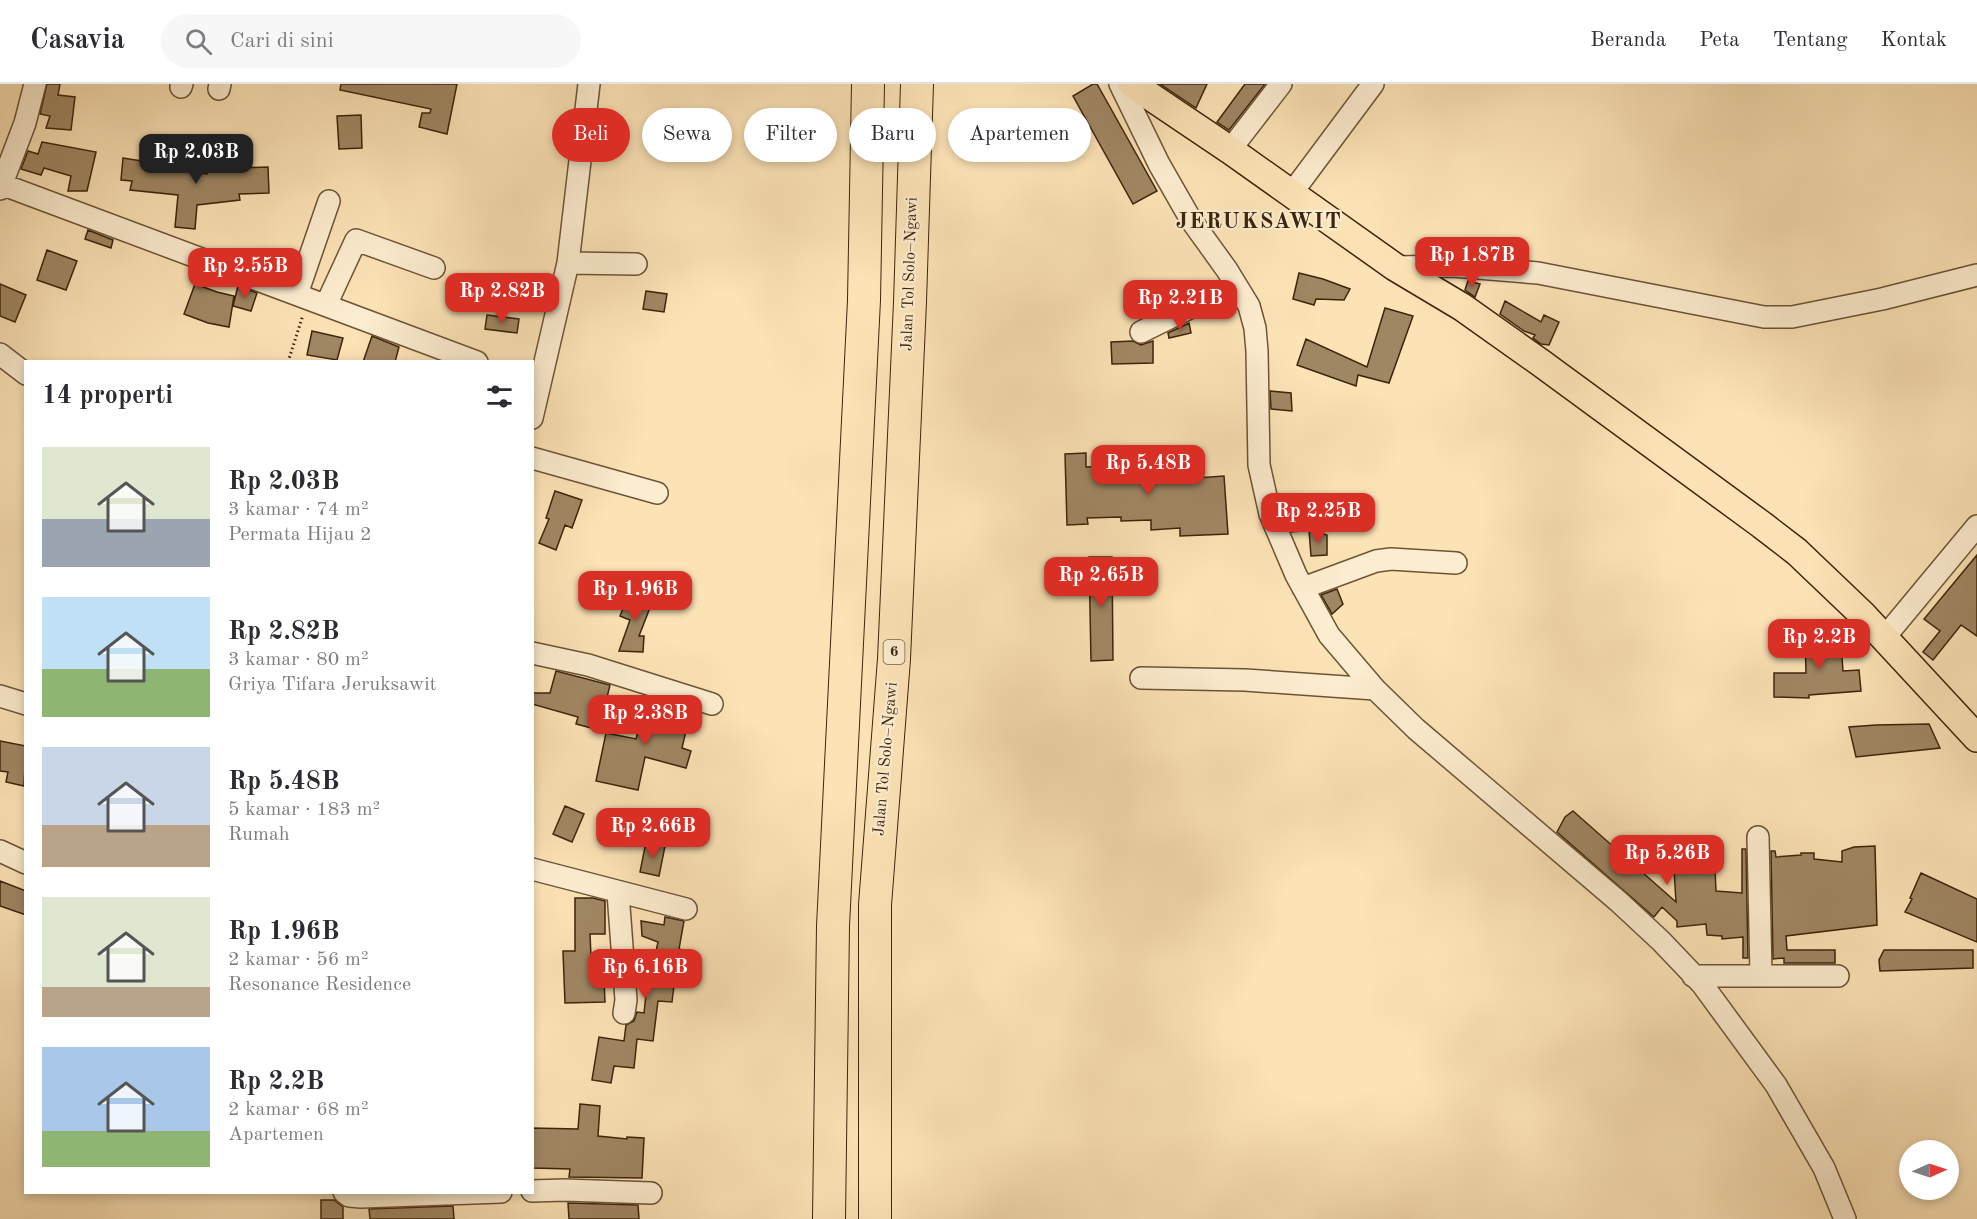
<!DOCTYPE html>
<html lang="id">
<meta charset="utf-8">
<style>
:root{--surface:#fff;--page:#f7f7f7;--text:#2b2b33;--muted:#7c7c81;--line:#e1e1e2;--accent:#d93025}
body{margin:0;font-family:"Old Standard TT",serif;background:var(--page);color:var(--text);height:100vh;display:flex;flex-direction:column;font-size:22px;white-space:nowrap}
*{box-sizing:border-box;margin:0}
p{font-size:20px;color:var(--muted)}
.icon{flex:none;width:33px;height:33px;fill:none;stroke:currentColor;stroke-width:2;stroke-linecap:round;stroke-linejoin:round}
.map{position:relative;flex:1;overflow:hidden}
.side{position:absolute;left:24px;top:276px;width:510px;height:834px;display:flex;flex-direction:column;background:var(--surface);border-radius:0px;box-shadow:0 3px 9px #0003}
.side>*{flex:none}
.top-card{position:absolute;left:552px;top:24px;width:570px;height:54px;display:flex;gap:12px}
.needle{width:39px;rotate:87deg}
.tools{position:absolute;left:1899px;top:1056px;display:grid;gap:12px}
.tools a{display:grid;place-items:center;width:60px;height:60px;border-radius:50%;background:var(--surface);box-shadow:0 3px 9px #0003;font-size:30px}
.price{position:absolute;translate:-50% -51px;padding:0 14px;border-radius:12px;background:var(--accent);color:#fff;font-size:20px;line-height:39px;filter:drop-shadow(0 2px 3px #0008)}
.price::after{content:'';position:absolute;left:50%;top:36px;width:18px;height:14px;margin-left:-9px;background:inherit;clip-path:polygon(0 0,100% 0,50% 100%)}
.price.selected{background:#222;color:#fff}
ul{padding:0;list-style:none}
li{display:flex;align-items:center;gap:18px;height:150px;padding:0 18px}
li span{display:grid;place-items:center;flex:none;width:168px;height:120px;border-radius:0px;color:#555}
li>.icon{margin-inline-start:auto}
span .icon{width:72px;height:72px;fill:#fffc;stroke-width:1}
li b{font-size:26px}
h2{display:flex;justify-content:space-between;align-items:center;height:72px;padding:0 18px;font-size:26px}
.pill{padding:0 21px;border-radius:27px;background:var(--surface);box-shadow:0 3px 9px #0003;font-size:21px;line-height:54px}
.pill.selected{background:var(--accent);color:#fff}
header{display:flex;align-items:center;gap:36px;box-sizing:border-box;height:84px;padding:0 30px;background:var(--surface);border-bottom:2px solid var(--line)}
header strong{font-size:28px}
nav{display:flex;gap:33px;margin-inline-start:auto;font-size:21px}
.search{width:420px;height:54px;background:var(--page);display:flex;align-items:center;gap:15px;box-sizing:border-box;padding:0 21px;border-radius:33px;color:var(--muted);font-size:22px}
.map>svg:first-child{display:block}
</style>
<header>
<strong>Casavia</strong>
<div class="search"><svg class="icon" aria-label="search" viewBox="0 0 24 24"><circle cx="10" cy="10" r="6"/><path d="M15 15l6 6"/></svg>Cari di sini</div>
<nav><a>Beranda</a><a>Peta</a><a>Tentang</a><a>Kontak</a></nav>
</header>
<div class="map">
<svg width="1977" height="1135" viewBox="0 0 1977 1135">
<rect width="100%" height="100%" fill="#fce3b6"/>
<filter id="stains"><feTurbulence type="fractalNoise" baseFrequency=".00333" numOctaves="4"/><feColorMatrix values="0 0 0 0 .2 0 0 0 0 .09 0 0 0 0 .02 0 0 0 .5 -.17"/></filter>
<radialGradient id="worn" r=".72"><stop offset=".6" stop-color="#630" stop-opacity="0"/><stop offset="1" stop-color="#630" stop-opacity=".3"/></radialGradient>
<path fill="#a08763" stroke="#3d240a" stroke-width="1.5" d="M 47,0 L 60,0 L 58,11 L 75,13 L 71,46 L 46,44 L 50,32 L 40,30 Z
M 341,0 L 457,0 L 447,50 L 419,43 L 422,29 L 430,29 L 431,25 L 340,6 Z
M 1093,0 L 1097,0 L 1157,107 L 1133,120 L 1073,12 Z
M 1160,0 L 1207,0 L 1196,24 Z
M 1245,0 L 1265,0 L 1229,46 L 1217,38 Z
M 361,31 L 362,64 L 339,65 L 337,32 Z
M 42,58 L 96,68 L 87,107 L 68,107 L 71,92 L 44,84 L 41,91 L 21,85 L 28,67 L 38,70 Z
M 123,74 L 172,82 L 172,87 L 207,90 L 206,81 L 235,77 L 236,84 L 268,83 L 269,109 L 239,110 L 240,116 L 197,121 L 195,145 L 175,143 L 178,111 L 130,106 L 132,97 L 121,96 Z
M 88,146 L 113,156 L 111,164 L 85,155 Z
M 47,166 L 77,177 L 66,206 L 37,196 Z
M 1299,189 L 1323,195 L 1350,205 L 1344,216 L 1316,215 L 1314,221 L 1293,215 Z
M 1468,197 L 1480,200 L 1475,213 L 1465,206 Z
M 0,200 L 26,211 L 15,238 L 0,232 Z
M 195,200 L 217,208 L 234,212 L 229,243 L 208,239 L 184,230 Z
M 238,202 L 257,209 L 251,227 L 233,222 Z
M 646,207 L 667,210 L 664,228 L 643,225 Z
M 1505,217 L 1541,238 L 1544,231 L 1559,238 L 1549,261 L 1541,260 L 1533,254 L 1535,251 L 1524,247 L 1500,230 Z
M 1385,224 L 1413,232 L 1389,299 L 1358,291 L 1356,302 L 1297,281 L 1306,255 L 1367,283 Z
M 487,231 L 519,235 L 517,249 L 485,245 Z
M 1189,239 L 1191,249 L 1169,254 L 1168,249 Z
M 312,247 L 343,254 L 337,276 L 307,271 Z
M 372,252 L 399,263 L 395,278 L 363,278 Z
M 1133,257 L 1141,261 L 1153,257 L 1153,279 L 1112,280 L 1111,258 Z
M 1270,307 L 1291,309 L 1292,327 L 1271,325 Z
M 1086,369 L 1086,383 L 1110,382 L 1110,388 L 1148,387 L 1148,376 L 1196,374 L 1196,394 L 1224,392 L 1228,450 L 1180,452 L 1180,444 L 1151,446 L 1151,436 L 1121,437 L 1121,433 L 1087,434 L 1088,440 L 1067,441 L 1065,370 Z
M 555,407 L 582,416 L 572,444 L 565,441 L 556,466 L 539,459 L 549,435 L 546,434 Z
M 1314,424 L 1315,446 L 1291,448 L 1290,426 Z
M 1309,446 L 1327,451 L 1327,471 L 1311,472 Z
M 1977,471 L 1977,552 L 1961,541 L 1933,576 L 1923,568 L 1940,547 L 1924,535 Z
M 1089,473 L 1112,473 L 1113,576 L 1091,577 Z
M 1337,505 L 1343,520 L 1332,530 L 1321,511 Z
M 630,507 L 653,516 L 639,552 L 644,552 L 643,568 L 619,567 L 630,536 L 620,532 Z
M 1840,547 L 1843,587 L 1859,586 L 1861,607 L 1809,611 L 1809,614 L 1774,613 L 1774,589 L 1806,589 L 1805,548 Z
M 556,587 L 610,601 L 599,646 L 576,640 L 578,633 L 532,620 L 532,609 L 550,609 Z
M 647,613 L 682,624 L 680,632 L 689,634 L 682,664 L 691,667 L 686,684 L 645,673 L 638,706 L 596,697 L 606,649 L 636,655 Z
M 1929,640 L 1940,664 L 1856,673 L 1849,643 L 1876,641 Z
M 0,657 L 26,662 L 24,702 L 6,698 L 8,688 L 0,687 Z
M 565,722 L 584,730 L 572,758 L 553,750 Z
M 1573,727 L 1676,818 L 1674,786 L 1715,784 L 1716,807 L 1742,809 L 1742,765 L 1746,765 L 1748,874 L 1743,874 L 1743,853 L 1722,855 L 1722,852 L 1707,851 L 1706,840 L 1677,843 L 1677,837 L 1662,823 L 1654,833 L 1557,748 L 1565,733 Z
M 646,758 L 665,762 L 659,792 L 640,788 Z
M 1875,762 L 1877,841 L 1786,852 L 1787,866 L 1835,866 L 1835,879 L 1784,879 L 1784,874 L 1773,875 L 1771,767 L 1775,767 L 1776,773 L 1801,771 L 1801,769 L 1814,769 L 1814,775 L 1842,778 L 1842,767 L 1854,763 Z
M 1921,789 L 1977,815 L 1977,858 L 1905,828 L 1912,815 L 1910,814 Z
M 0,797 L 26,807 L 26,831 L 0,822 Z
M 575,814 L 593,814 L 605,817 L 605,850 L 590,850 L 592,895 L 604,895 L 605,918 L 565,919 L 563,867 L 575,867 Z
M 665,833 L 684,837 L 679,865 L 683,866 L 677,894 L 675,893 L 672,918 L 658,917 L 653,957 L 637,955 L 634,984 L 614,982 L 611,999 L 592,996 L 599,953 L 624,957 L 626,941 L 634,937 L 637,928 L 644,929 L 648,892 L 651,892 L 658,858 L 642,852 L 641,837 L 664,841 Z
M 1884,866 L 1973,866 L 1973,884 L 1880,887 L 1879,876 Z
M 580,1020 L 600,1022 L 598,1052 L 627,1055 L 627,1053 L 644,1054 L 642,1094 L 569,1093 L 570,1085 L 532,1084 L 532,1044 L 578,1045 Z
M 321,1116 L 334,1116 L 343,1123 L 343,1135 L 321,1135 Z
M 568,1119 L 638,1121 L 639,1135 L 569,1135 Z
M 453,1122 L 454,1135 L 370,1135 L 369,1125 Z"/>
<g fill="none" stroke-linecap="round" stroke-linejoin="round">
<g stroke="#6d5435" stroke-width="24">
<path id="minor" d="M 1120,0 L 1159,80 L 1191,136 L 1227,186 L 1249,222 L 1255,244 L 1257,267 L 1259,381 L 1270,430 L 1296,491 L 1329,551 L 1375,605 L 1416,645 L 1618,817 L 1661,857 L 1702,900 L 1776,1001 L 1824,1084 L 1845,1135
M 181,3 L 182,0
M 219,5 L 220,0
M 1230,66 L 1281,0
M 1,100 L 477,278
M 0,105 L 25,39 L 35,0
M 1291,110 L 1373,0
M 568,179 L 636,180
M 1395,183 L 1453,182 L 1538,189 L 1764,233 L 1792,233 L 1882,215 L 1977,191
M 297,210 L 329,117
M 326,221 L 356,156 L 434,184
M 1141,248 L 1236,201
M 0,270 L 26,290
M 532,334 L 568,179 L 589,0
M 532,374 L 657,409
M 1303,504 L 1376,477 L 1391,475 L 1456,479
M 1884,554 L 1977,442
M 532,569 L 588,581 L 712,620
M 1141,594 L 1245,596 L 1375,605
M 0,612 L 26,620
M 1758,753 L 1761,891
M 0,767 L 26,779
M 532,785 L 686,825
M 618,809 L 626,916 L 624,929
M 1693,892 L 1838,892
M 532,1107 L 565,1106 L 651,1109
M 344,1108 L 349,1112 L 361,1113 L 501,1108"/>
</g>
<g stroke="#3d240a" stroke-width="30">
<path id="major" d="M 1132,0 L 1230,66 L 1395,183 L 1462,223 L 1541,279 L 1762,441 L 1797,468 L 1862,530 L 1977,654"/>
</g>
<g stroke="#3d240a" stroke-width="34">
<path id="highway" d="M 829,1135 L 833,842 L 864,216 L 868,0
M 875,1135 L 875,821 L 894,575 L 910,218 L 917,0"/>
</g>
<path stroke="#3d240a" stroke-width="3" stroke-dasharray="1.5 3" stroke-linecap="butt" d="M 288,278 L 303,231"/>
<use href="#minor" stroke="#fdedd0" stroke-width="21"/>
<use href="#major" stroke="#fce3b6" stroke-width="27"/>
<use href="#highway" stroke="#fce3b6" stroke-width="32"/>
</g>
<g text-anchor="middle" dominant-baseline="central" stroke-width="4.5" stroke-linejoin="round" paint-order="stroke">
<rect fill="#fdedd0" stroke="#776045" stroke-width="1.5" x="883.5" y="556" width="21" height="24" rx="4.5"/>
<g font-size="15" font-weight="bold" fill="#3d240a">
<text x="894" y="568">6</text>
</g>
<g font-size="16" fill="#3d240a" stroke="#fdedd0">
<text transform="translate(910 190) rotate(-88)">Jalan Tol Solo–Ngawi</text>
<text transform="translate(886 675) rotate(-85)">Jalan Tol Solo–Ngawi</text>
</g>
<g font-size="22" font-weight="bold" letter-spacing="1.5" fill="#3d240a" stroke="#fdedd0">
<text x="1259" y="138">JERUKSAWIT</text>
</g>
</g>
<rect width="100%" height="100%" filter="url(#stains)"/>
<rect width="100%" height="100%" fill="url(#worn)"/>
</svg>
<div class="tools">
<a><svg class="needle" viewBox="-14 -14 28 28"><path d="M0-13l5 13h-10z" fill="#e53935"/><path d="M0 13l5-13h-10z" fill="#7c7c81"/></svg></a>
</div>
<b class="price selected" style="left:196px;top:101px">Rp 2.03B</b>
<b class="price" style="left:1472px;top:204px">Rp 1.87B</b>
<b class="price" style="left:245px;top:215px">Rp 2.55B</b>
<b class="price" style="left:502px;top:240px">Rp 2.82B</b>
<b class="price" style="left:1180px;top:247px">Rp 2.21B</b>
<b class="price" style="left:1148px;top:412px">Rp 5.48B</b>
<b class="price" style="left:1318px;top:460px">Rp 2.25B</b>
<b class="price" style="left:1101px;top:524px">Rp 2.65B</b>
<b class="price" style="left:635px;top:538px">Rp 1.96B</b>
<b class="price" style="left:1819px;top:586px">Rp 2.2B</b>
<b class="price" style="left:645px;top:662px">Rp 2.38B</b>
<b class="price" style="left:653px;top:775px">Rp 2.66B</b>
<b class="price" style="left:1667px;top:802px">Rp 5.26B</b>
<b class="price" style="left:645px;top:916px">Rp 6.16B</b>
<div class="top-card">
<a class="pill selected">Beli</a>
<a class="pill">Sewa</a>
<a class="pill">Filter</a>
<a class="pill">Baru</a>
<a class="pill">Apartemen</a>
</div>
<section class="side">
<h2>14 properti<svg class="icon" aria-label="filters" viewBox="0 0 24 24"><path d="M4 7h16M4 17h16"/><circle cx="9" cy="7" r="2"/><circle cx="15" cy="17" r="2"/></svg></h2>
<ul>
<li><span style="background:linear-gradient(#dfe7d0 60%,#9aa5b1 0)"><svg class="icon" aria-label="home" viewBox="0 0 24 24"><path d="M3 11l9-7 9 7M6 9v11h12V9"/></svg></span><div><b>Rp 2.03B</b><p>3 kamar · 74 m²</p><p>Permata Hijau 2</p></div></li>
<li><span style="background:linear-gradient(#bfe0f5 60%,#8fb573 0)"><svg class="icon" aria-label="home" viewBox="0 0 24 24"><path d="M3 11l9-7 9 7M6 9v11h12V9"/></svg></span><div><b>Rp 2.82B</b><p>3 kamar · 80 m²</p><p>Griya Tifara Jeruksawit</p></div></li>
<li><span style="background:linear-gradient(#c9d6e8 65%,#b9a48a 0)"><svg class="icon" aria-label="home" viewBox="0 0 24 24"><path d="M3 11l9-7 9 7M6 9v11h12V9"/></svg></span><div><b>Rp 5.48B</b><p>5 kamar · 183 m²</p><p>Rumah</p></div></li>
<li><span style="background:linear-gradient(#dfe7d0 75%,#b9a48a 0)"><svg class="icon" aria-label="home" viewBox="0 0 24 24"><path d="M3 11l9-7 9 7M6 9v11h12V9"/></svg></span><div><b>Rp 1.96B</b><p>2 kamar · 56 m²</p><p>Resonance Residence</p></div></li>
<li><span style="background:linear-gradient(#a9c7e8 70%,#8fb573 0)"><svg class="icon" aria-label="home" viewBox="0 0 24 24"><path d="M3 11l9-7 9 7M6 9v11h12V9"/></svg></span><div><b>Rp 2.2B</b><p>2 kamar · 68 m²</p><p>Apartemen</p></div></li>
</ul>
</section>
</div>
